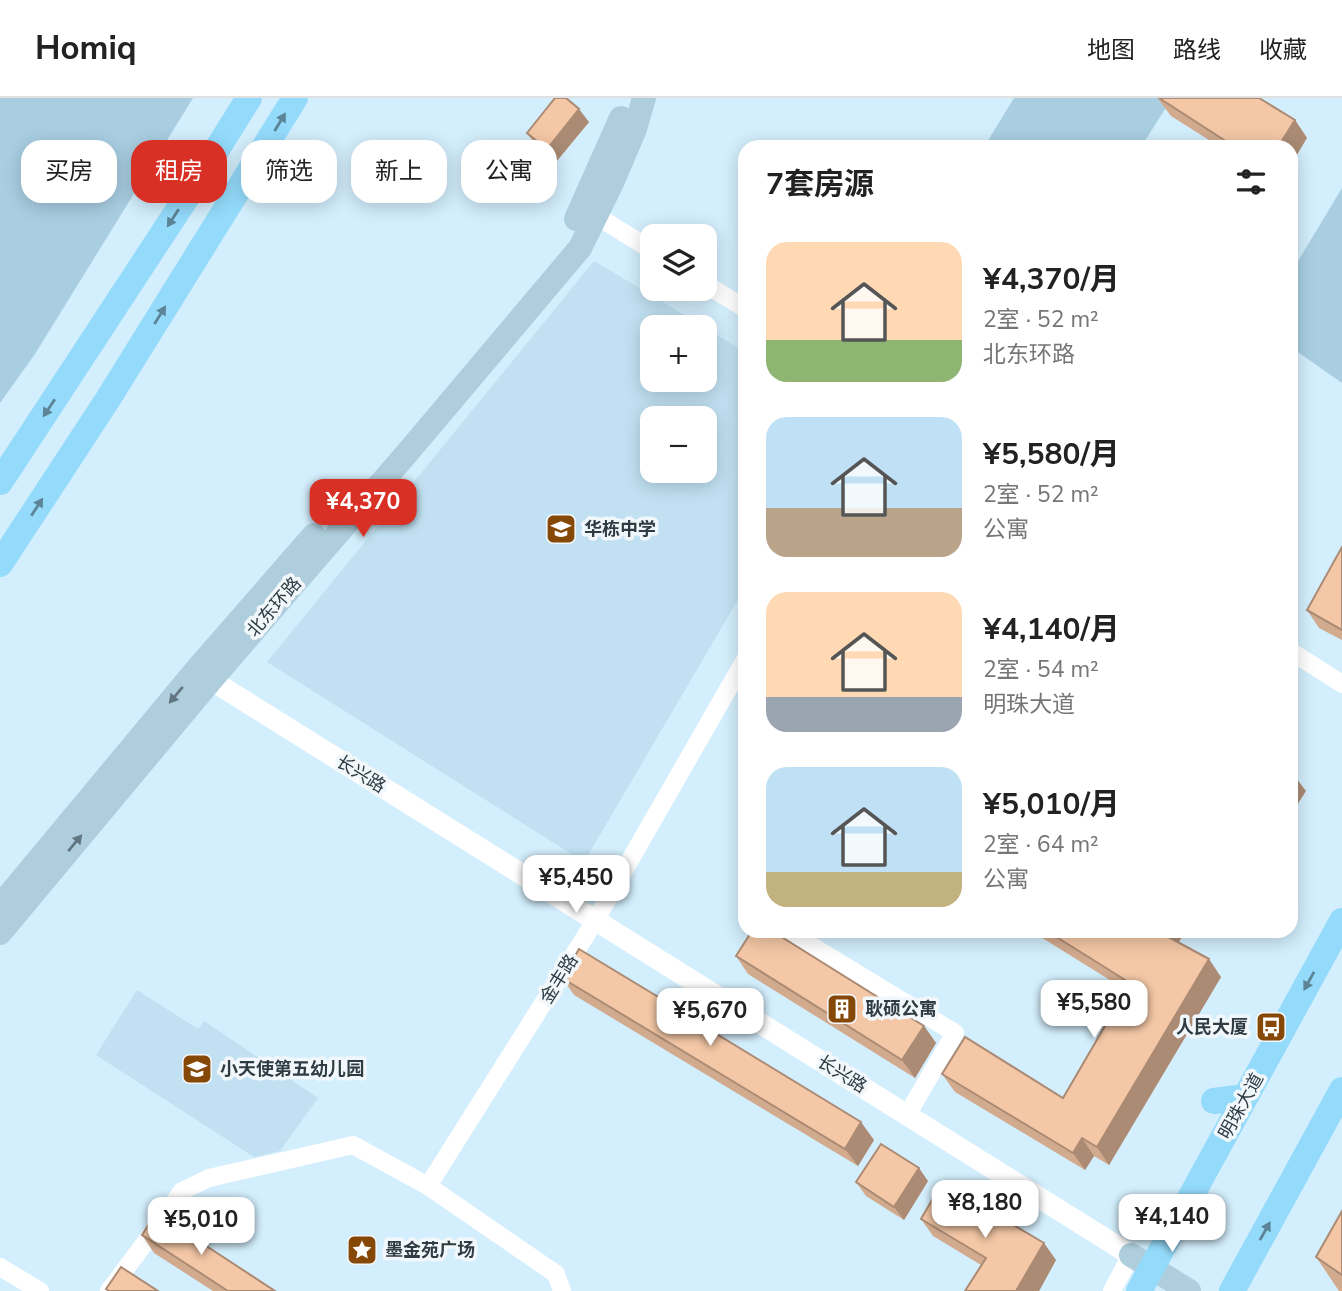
<!DOCTYPE html>
<html lang="zh">
<meta charset="utf-8">
<style>
:root{--surface:#fff;--page:#f2f2f2;--text:#222;--muted:#767676;--line:#e0e0e0;--accent:#d93025}
body{margin:0;font-family:"Nunito Sans","Noto Sans SC",sans-serif;background:var(--page);color:var(--text);height:100vh;display:flex;flex-direction:column;font-size:26px;white-space:nowrap}
*{box-sizing:border-box;margin:0}
p{font-size:23px;color:var(--muted)}
.icon{flex:none;width:38px;height:38px;fill:none;stroke:currentColor;stroke-width:2;stroke-linecap:round;stroke-linejoin:round}
.map{position:relative;flex:1;overflow:hidden}
.details{position:absolute;left:738px;top:42px;width:560px;height:798px;display:flex;flex-direction:column;background:var(--surface);border-radius:21px;box-shadow:0 4px 18px #0003}
.details>*{flex:none}
.banner{position:absolute;left:21px;top:42px;width:612px;height:63px;display:flex;gap:14px}
.controls{position:absolute;left:640px;top:126px;display:grid;gap:14px}
.controls a{display:grid;place-items:center;width:77px;height:77px;border-radius:14px;background:var(--surface);box-shadow:0 4px 18px #0003;font-size:35px}
.price{position:absolute;translate:-50% -60px;padding:0 16px;border-radius:14px;background:#fff;color:#222;font-size:23px;line-height:46px;filter:drop-shadow(0 2px 4px #0008)}
.price::after{content:'';position:absolute;left:50%;top:42px;width:21px;height:16px;margin-left:-10px;background:inherit;clip-path:polygon(0 0,100% 0,50% 100%)}
.price.active{background:var(--accent);color:#fff}
ul{padding:0;list-style:none}
li{display:flex;align-items:center;gap:21px;height:175px;padding:0 28px}
li span{display:grid;place-items:center;flex:none;width:196px;height:140px;border-radius:21px;color:#555}
li>.icon{margin-inline-start:auto}
span .icon{width:84px;height:84px;fill:#fffc;stroke-width:1}
li b{font-size:30px}
h2{display:flex;justify-content:space-between;align-items:center;height:84px;padding:0 28px;font-size:30px}
.pill{padding:0 24px;border-radius:21px;background:var(--surface);box-shadow:0 4px 18px #0003;font-size:24px;line-height:63px}
.pill.active{background:var(--accent);color:#fff}
header{display:flex;align-items:center;gap:42px;box-sizing:border-box;height:98px;padding:0 35px;background:var(--surface);border-bottom:2px solid var(--line)}
header strong{font-size:33px}
nav{display:flex;gap:38px;margin-inline-start:auto;font-size:24px}
.map>svg:first-child{display:block}
</style>
<header>
<strong>Homiq</strong>
<nav><a>地图</a><a>路线</a><a>收藏</a></nav>
</header>
<div class="map">
<svg width="1342" height="1193" viewBox="0 0 1342 1193">
<rect width="100%" height="100%" fill="#d3eefc"/>
<path fill="#c1e1f2" fill-rule="evenodd" d="M 594,163 L 705,229 L 653,229 L 653,282 L 705,282 L 705,230 L 745,254 L 746,488 L 584,764 L 267,564 ZM 653,320 L 705,320 L 705,373 L 653,373 Z
M 137,892 L 198,931 L 204,923 L 318,1000 L 280,1053 L 254,1059 L 96,957 Z"/>
<path fill="#a9cee2" d="M 0,0 L 193,0 L 35,256 L 0,305 Z
M 1014,0 L 1172,0 L 1141,49 L 984,49 Z
M 1342,90 L 1342,285 L 1292,250 L 1292,173 Z"/>
<g fill="none" stroke-linecap="round" stroke-linejoin="round">
<path stroke="#fff" stroke-width="18" d="M 587,112 L 653,153
M 705,186 L 746,211
M 1292,554 L 1342,586
M 787,833 L 955,935 L 907,1017
M 428,1088 L 595,823 L 746,560
M 0,1169 L 40,1193
M 109,1193 L 156,1130 L 182,1093 L 209,1080 L 353,1047 L 428,1088 L 556,1176 L 562,1193
M 1112,1193 L 1131,1157"/>
<path stroke="#fff" stroke-width="21" d="M 200,572 L 211,582 L 1131,1157"/>
<path stroke="#afcedd" stroke-width="24" d="M 576,121 L 621,20
M 0,808 L 198,570 L 314,437
M 0,835 L 211,582 L 408,354 L 580,150 L 612,85 L 635,31 L 644,0
M 1131,1157 L 1189,1193"/>
<path stroke="#94dbfb" stroke-width="26" d="M 0,384 L 192,91 L 249,0
M 0,466 L 108,301 L 295,0
M 1214,1003 L 1245,999
M 1139,1193 L 1342,823
M 1232,1193 L 1342,992"/>
</g>
<path fill="#d2ab8f" d="M 1158,1 L 1295,22 L 1307,40 L 1292,49 L 1220,49 L 1171,18 Z
M 589,24 L 556,64 L 536,48 L 527,35 Z
M 1342,449 L 1342,542 L 1319,530 L 1307,512 Z
M 1031,833 L 1186,833 L 1179,844 L 1221,879 L 1109,1067 L 1094,1058 L 1085,1072 L 955,994 L 942,976 L 1063,1000 L 1126,892 Z
M 736,858 L 924,928 L 936,945 L 915,980 L 748,876 Z
M 562,880 L 698,923 L 700,926 L 874,1042 L 858,1068 L 574,897 Z
M 928,1083 L 904,1122 L 866,1098 L 856,1084 Z
M 1342,1113 L 1342,1193 L 1339,1193 L 1316,1159 Z
M 921,1121 L 1056,1162 L 1039,1193 L 965,1193 L 981,1167 L 933,1138 Z
M 142,1137 L 275,1193 L 213,1193 L 154,1155 Z"/>
<path fill="#ab8b74" d="M 579,11 L 589,24 L 556,64 L 547,51 Z
M 1295,22 L 1307,40 L 1292,65 L 1292,49 L 1278,49 Z
M 1293,676 L 1306,693 L 1292,715 L 1292,678 Z
M 1162,833 L 1186,833 L 1173,852 L 1161,835 Z
M 1209,861 L 1221,879 L 1109,1067 L 1097,1049 Z
M 924,928 L 936,945 L 915,980 L 902,962 Z
M 861,1024 L 874,1042 L 858,1068 L 845,1051 Z
M 1082,1040 L 1094,1058 L 1085,1072 L 1073,1055 Z
M 919,1070 L 928,1083 L 904,1122 L 894,1109 Z
M 1044,1145 L 1056,1162 L 1039,1193 L 1016,1193 Z"/>
<path fill="#f4c7a6" stroke="#ab8b74" stroke-width="2" d="M 555,0 L 566,0 L 579,11 L 547,51 L 527,35 Z
M 1159,0 L 1259,0 L 1295,22 L 1278,49 L 1235,49 Z
M 1342,449 L 1342,532 L 1307,512 Z
M 752,833 L 772,833 L 924,928 L 902,962 L 736,858 Z
M 1047,833 L 1162,833 L 1161,835 L 1209,861 L 1097,1049 L 1082,1040 L 1073,1055 L 942,976 L 965,939 L 1063,1000 L 1130,885 Z
M 579,851 L 698,923 L 697,924 L 861,1024 L 845,1051 L 562,880 Z
M 881,1046 L 919,1070 L 894,1109 L 856,1084 Z
M 942,1085 L 1044,1145 L 1016,1193 L 965,1193 L 986,1160 L 921,1121 Z
M 1342,1113 L 1342,1177 L 1316,1159 Z
M 156,1115 L 275,1193 L 228,1193 L 142,1137 Z
M 121,1169 L 158,1193 L 109,1193 L 106,1191 Z"/>
<defs><path id="oneway-solid" d="M-6-.8H1V-3.2L6.5 0L1 3.2V.8H-6Z" transform="scale(1.75)"/></defs>
<g fill="#5c8496">
<use href="#oneway-solid" transform="translate(280 24) rotate(-59)"/>
<use href="#oneway-solid" transform="translate(173 120) rotate(123)"/>
<use href="#oneway-solid" transform="translate(160 217) rotate(-58)"/>
<use href="#oneway-solid" transform="translate(49 310) rotate(124)"/>
<use href="#oneway-solid" transform="translate(37 409) rotate(-57)"/>
<use href="#oneway-solid" transform="translate(1309 883) rotate(119)"/>
<use href="#oneway-solid" transform="translate(1265 1133) rotate(-61)"/>
</g>
<g fill="#627681">
<use href="#oneway-solid" transform="translate(176 597) rotate(130)"/>
<use href="#oneway-solid" transform="translate(75 745) rotate(-50)"/>
</g>
<defs>
<g id="school-square" transform="scale(1.575)"><rect x="-9" y="-9" width="18" height="18" rx="4" fill="#864807" stroke="#f1f7fb"/><path d="M0-5L7-2L0 1L-7-2ZM-4 1L0 2.5L4 1V4Q0 6-4 4Z" fill="#fff"/></g>
<g id="building-square" transform="scale(1.575)"><rect x="-9" y="-9" width="18" height="18" rx="4" fill="#864807" stroke="#f1f7fb"/><path d="M-4-6H4V6H1V3H-1V6H-4ZM-2.5-4.3h1.7v1.8h-1.7ZM.8-4.3h1.7v1.8H.8ZM-2.5-1h1.7V.8h-1.7ZM.8-1h1.7V.8H.8Z" fill="#fff"/></g>
<g id="bus-square" transform="scale(1.575)"><rect x="-9" y="-9" width="18" height="18" rx="4" fill="#864807" stroke="#f1f7fb"/><path d="M-5-6H5V4H4V6H2V4H-2V6H-4V4H-5ZM-3.5-4V0h7V-4ZM-3.5 1.2v1.5H-2V1.2ZM2 1.2v1.5H3.5V1.2Z" fill="#fff"/></g>
<g id="sight-square" transform="scale(1.575)"><rect x="-9" y="-9" width="18" height="18" rx="4" fill="#864807" stroke="#f1f7fb"/><path d="M0-6L1.8-2.2L6-1.7L2.9 1.2L3.7 5.4L0 3.3L-3.7 5.4L-2.9 1.2L-6-1.7L-1.8-2.2Z" fill="#fff"/></g>
</defs>
<g fill-rule="evenodd">
<use href="#school-square" x="561" y="431"/>
<use href="#building-square" x="842" y="911"/>
<use href="#bus-square" x="1271" y="929"/>
<use href="#school-square" x="197" y="971"/>
<use href="#sight-square" x="362" y="1152"/>
</g>
<g text-anchor="middle" dominant-baseline="central" stroke-width="7" stroke-linejoin="round" paint-order="stroke">
<g font-size="18" font-weight="bold" fill="#2f3c43" stroke="#f1f7fb" text-anchor="start">
<text x="584" y="431">华栋中学</text>
<text x="865" y="911">耿硕公寓</text>
<text x="1248" y="929" text-anchor="end">人民大厦</text>
<text x="220" y="971">小天使第五幼儿园</text>
<text x="385" y="1152">墨金苑广场</text>
</g>
<g font-size="18" fill="#2f3c43" stroke="#f1f7fb">
<text transform="translate(274 509) rotate(-49)">北东环路</text>
<text transform="translate(361 676) rotate(32)">长兴路</text>
<text transform="translate(559 881) rotate(-58)">金丰路</text>
<text transform="translate(842 976) rotate(32)">长兴路</text>
<text transform="translate(1241 1008) rotate(-61)">明珠大道</text>
</g>
</g>
</svg>
<div class="controls">
<a><svg class="icon" aria-label="layers" viewBox="0 0 24 24"><path d="M12 4l9 5-9 5-9-5zM3 14l9 5 9-5"/></svg></a>
<a>+</a>
<a>−</a>
</div>
<b class="price active" style="left:363px;top:441px">¥4,370</b>
<b class="price" style="left:576px;top:817px">¥5,450</b>
<b class="price" style="left:1094px;top:942px">¥5,580</b>
<b class="price" style="left:710px;top:950px">¥5,670</b>
<b class="price" style="left:985px;top:1142px">¥8,180</b>
<b class="price" style="left:1172px;top:1156px">¥4,140</b>
<b class="price" style="left:201px;top:1159px">¥5,010</b>
<div class="banner">
<a class="pill">买房</a>
<a class="pill active">租房</a>
<a class="pill">筛选</a>
<a class="pill">新上</a>
<a class="pill">公寓</a>
</div>
<section class="details">
<h2>7套房源<svg class="icon" aria-label="filters" viewBox="0 0 24 24"><path d="M4 7h16M4 17h16"/><circle cx="9" cy="7" r="2"/><circle cx="15" cy="17" r="2"/></svg></h2>
<ul>
<li><span style="background:linear-gradient(#ffd9b3 70%,#8fb573 0)"><svg class="icon" aria-label="home" viewBox="0 0 24 24"><path d="M3 11l9-7 9 7M6 9v11h12V9"/></svg></span><div><b>¥4,370/月</b><p>2室 · 52 m²</p><p>北东环路</p></div></li>
<li><span style="background:linear-gradient(#bfe0f5 65%,#b9a48a 0)"><svg class="icon" aria-label="home" viewBox="0 0 24 24"><path d="M3 11l9-7 9 7M6 9v11h12V9"/></svg></span><div><b>¥5,580/月</b><p>2室 · 52 m²</p><p>公寓</p></div></li>
<li><span style="background:linear-gradient(#ffd9b3 75%,#9aa5b1 0)"><svg class="icon" aria-label="home" viewBox="0 0 24 24"><path d="M3 11l9-7 9 7M6 9v11h12V9"/></svg></span><div><b>¥4,140/月</b><p>2室 · 54 m²</p><p>明珠大道</p></div></li>
<li><span style="background:linear-gradient(#bfe0f5 75%,#c2b280 0)"><svg class="icon" aria-label="home" viewBox="0 0 24 24"><path d="M3 11l9-7 9 7M6 9v11h12V9"/></svg></span><div><b>¥5,010/月</b><p>2室 · 64 m²</p><p>公寓</p></div></li>
</ul>
</section>
</div>
